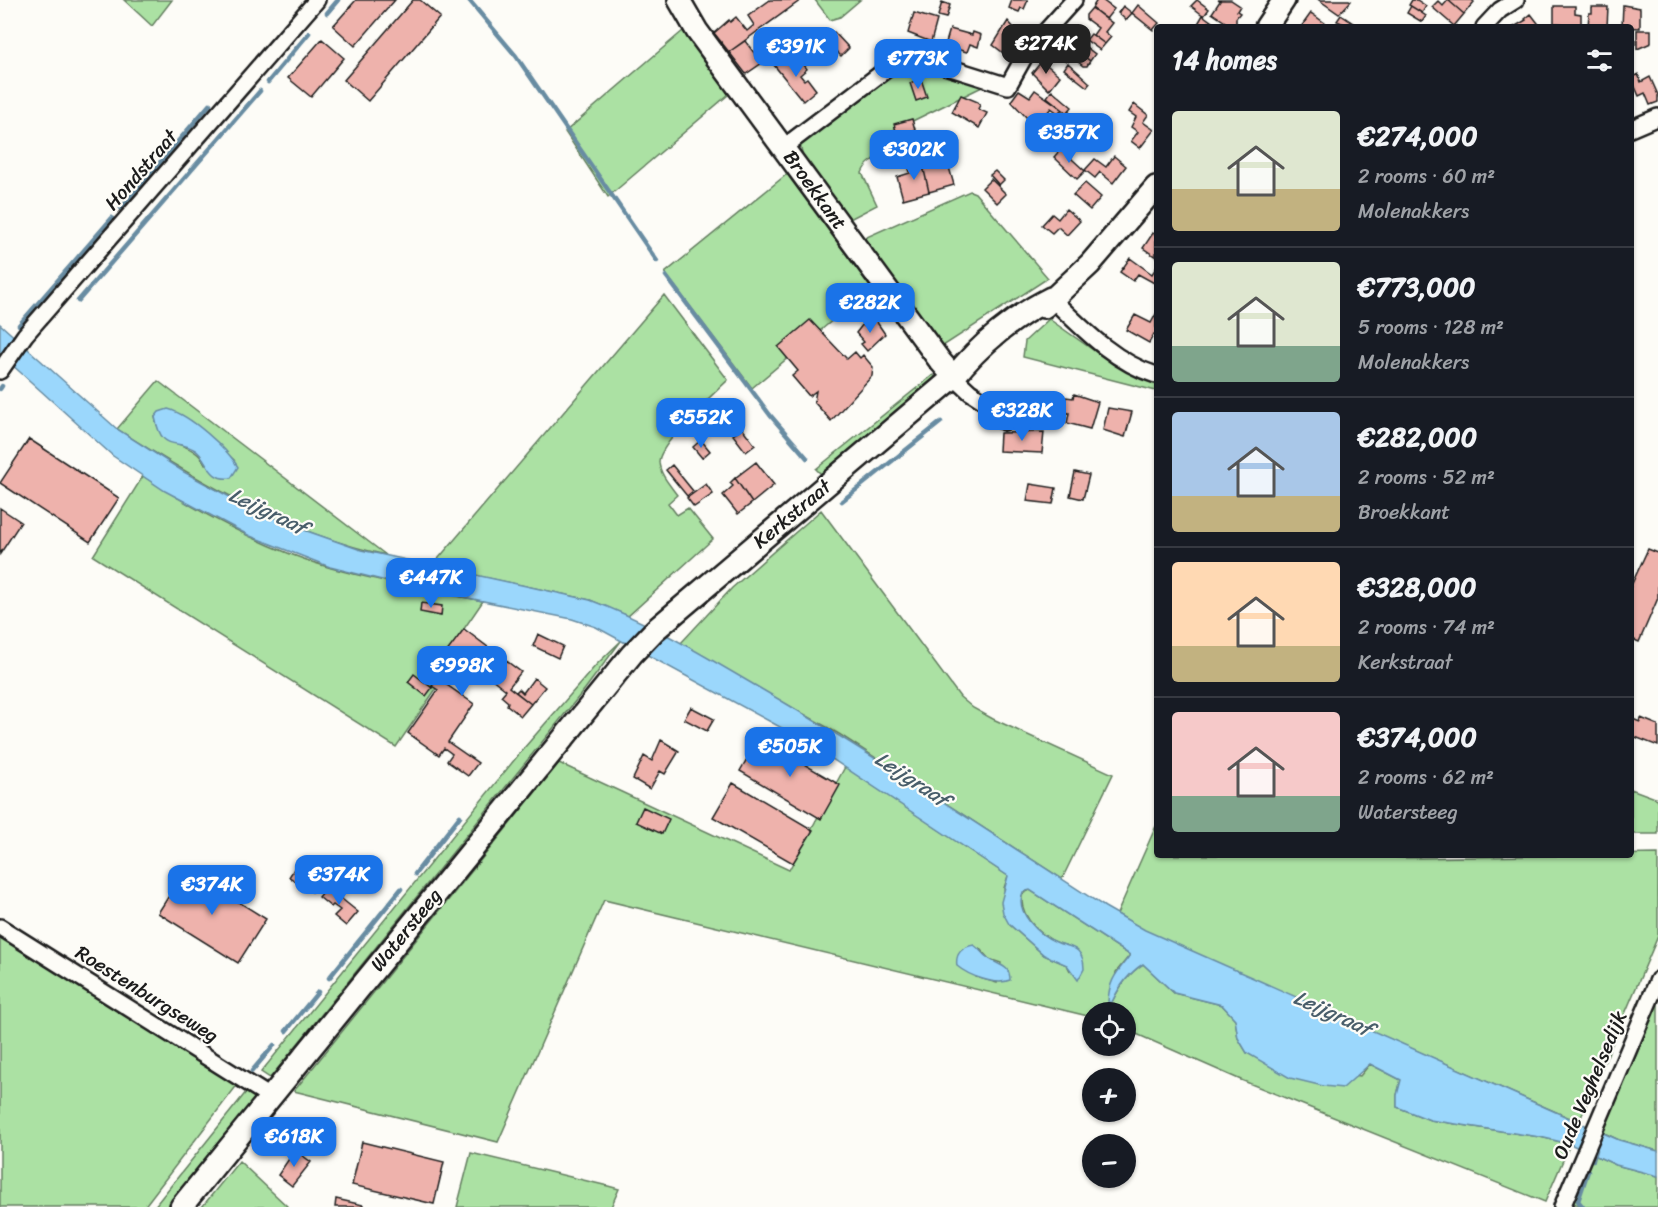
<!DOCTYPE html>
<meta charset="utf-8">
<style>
:root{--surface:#171b24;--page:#242831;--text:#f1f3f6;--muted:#9ea1a6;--line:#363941;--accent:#1a73e8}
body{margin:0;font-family:Sriracha,sans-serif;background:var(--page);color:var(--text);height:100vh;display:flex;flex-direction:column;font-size:22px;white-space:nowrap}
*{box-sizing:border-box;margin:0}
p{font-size:20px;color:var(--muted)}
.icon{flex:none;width:33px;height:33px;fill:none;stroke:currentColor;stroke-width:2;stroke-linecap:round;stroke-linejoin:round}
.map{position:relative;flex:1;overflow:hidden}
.side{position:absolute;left:1154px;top:24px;width:480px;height:834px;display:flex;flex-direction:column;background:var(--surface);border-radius:6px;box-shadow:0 2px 4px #0004}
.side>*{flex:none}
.tools{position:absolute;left:1082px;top:1002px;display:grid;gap:12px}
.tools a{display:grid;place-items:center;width:54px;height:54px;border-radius:50%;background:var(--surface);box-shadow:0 2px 4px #0004;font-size:30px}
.price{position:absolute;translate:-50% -51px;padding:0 14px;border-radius:12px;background:var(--accent);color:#fff;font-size:20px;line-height:39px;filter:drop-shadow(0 2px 3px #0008)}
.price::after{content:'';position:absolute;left:50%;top:36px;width:18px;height:14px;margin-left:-9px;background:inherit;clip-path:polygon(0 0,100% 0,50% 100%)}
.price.current{background:#222;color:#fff}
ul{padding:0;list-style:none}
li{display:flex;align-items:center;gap:18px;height:150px;padding:0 18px}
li+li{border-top:2px solid var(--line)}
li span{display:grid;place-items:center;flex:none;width:168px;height:120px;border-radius:6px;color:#555}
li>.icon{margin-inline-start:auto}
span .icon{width:72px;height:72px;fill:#fffc;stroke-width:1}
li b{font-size:26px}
h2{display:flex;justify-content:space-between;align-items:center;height:72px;padding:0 18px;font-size:26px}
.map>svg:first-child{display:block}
</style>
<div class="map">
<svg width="1658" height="1207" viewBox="0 0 1658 1207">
<rect width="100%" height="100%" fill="#fdfcf7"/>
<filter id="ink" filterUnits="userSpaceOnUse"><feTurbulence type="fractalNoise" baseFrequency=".0167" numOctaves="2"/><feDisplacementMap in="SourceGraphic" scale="12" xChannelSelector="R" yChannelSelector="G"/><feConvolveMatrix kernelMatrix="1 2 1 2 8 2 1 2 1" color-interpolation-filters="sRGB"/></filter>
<g filter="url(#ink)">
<path fill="#abe1a3" stroke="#647e60" stroke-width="1.5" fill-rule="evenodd" d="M 124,0 L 172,0 L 152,26 Z
M 815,0 L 860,0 L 840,17 L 830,20 Z
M 684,30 L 729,94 L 608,197 L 565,132 Z
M 905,56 L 986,85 L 886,134 L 892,151 C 879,157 867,160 862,173 L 877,205 L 846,221 L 805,165 L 800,144 Z
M 787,174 L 871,288 L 752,388 L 665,273 Z
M 970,191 L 975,193 L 1048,278 L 940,348 L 860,240 Z
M 664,295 L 728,380 C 713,394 659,444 659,462 C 660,475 670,485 677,495 L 668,503 L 677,515 L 688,508 L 713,539 L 628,616 L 590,600 L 432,566 Z
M 1049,319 L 1099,354 L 1156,382 L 1156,391 L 1023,357 L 1025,341 Z
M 933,375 L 936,377 L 821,474 L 816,469 Z
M 158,381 L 386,555 C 287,533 201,483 117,429 ZM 155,417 L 191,421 L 234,460 L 205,464 C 193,438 161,452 155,417 Z
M 143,476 C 197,512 269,550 331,568 C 381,582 433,591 483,601 L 429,680 L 438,686 L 396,747 L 93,556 Z
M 821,510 L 960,697 L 973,708 L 993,719 L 1113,774 L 1062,879 L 839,734 L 680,644 L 732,588 Z
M 621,641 L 585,689 L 270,1078 L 261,1072 L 524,748 L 597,664 Z
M 559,763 L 789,870 L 845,767 L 1008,876 L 1004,888 L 1009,924 L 1044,955 L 1067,965 L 1070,971 L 1068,946 C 1045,941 1019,919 1022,894 L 1030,890 L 1130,955 L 1116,972 L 1112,1002 C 1119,987 1129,973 1143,964 L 1174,993 L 1222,1005 L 1235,1019 L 1238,1038 L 1247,1053 L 1265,1062 L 1360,1076 L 1370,1064 L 1401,1080 L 1397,1095 L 1397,1107 L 1430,1120 L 1540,1137 L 1570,1144 L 1545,1202 L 1241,1080 L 1125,1029 L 1125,1012 L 1092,1012 L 1092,1017 L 604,900 L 498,1142 L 294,1091 ZM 980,949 L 989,959 L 1001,963 L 997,983 L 976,977 Z
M 1631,789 L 1658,799 L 1658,834 L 1631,834 Z
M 1156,826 L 1156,855 L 1359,855 L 1406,858 L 1658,854 L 1658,936 L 1579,1122 L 1194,953 L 1145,931 L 1117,914 Z
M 0,934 L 238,1084 L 144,1207 L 0,1207 Z
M 1658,995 L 1658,1151 L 1619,1140 L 1600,1131 Z
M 247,1091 L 256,1097 L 168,1207 L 154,1207 Z
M 471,1153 L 608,1186 L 619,1189 L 611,1207 L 457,1207 Z
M 1590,1153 L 1616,1165 L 1658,1176 L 1658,1207 L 1583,1207 L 1570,1202 Z
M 239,1161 L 288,1207 L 202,1207 Z"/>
<path fill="#9bd7fc" stroke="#688ca2" stroke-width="1.5" d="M 0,324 L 117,429 L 184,472 L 250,508 L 307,531 L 361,550 L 590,600 C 650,622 708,658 763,690 C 879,758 992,834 1105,907 L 1145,930 L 1619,1140 L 1658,1151 L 1658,1176 L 1616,1165 L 1570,1144 L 1540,1137 L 1430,1120 L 1397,1107 L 1397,1095 L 1401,1080 L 1370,1064 L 1343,1088 L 1323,1086 L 1290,1078 L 1247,1053 L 1238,1038 L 1235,1019 L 1222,1005 L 1174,993 L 1143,964 C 1129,973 1119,987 1112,1002 L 1108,1002 C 1109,979 1117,973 1130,955 L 1030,890 L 1023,892 C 1014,912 1039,935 1056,942 C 1064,946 1072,945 1078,951 C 1083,956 1084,962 1084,969 L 1078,980 L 1067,965 L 1044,955 L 1009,924 L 1003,913 L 1001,902 L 1008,876 L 802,739 L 596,627 L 572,619 L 394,583 L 330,567 L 250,536 L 165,491 L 113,456 L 0,354 Z
M 168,409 C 190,415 227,448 238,467 L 231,478 C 207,481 209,459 195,450 C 176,438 162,454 155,417 L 159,412 Z
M 974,945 C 980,949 982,954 988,958 C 998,966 1010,964 1010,980 C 996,986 969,976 957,966 C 955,954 962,947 974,945 Z"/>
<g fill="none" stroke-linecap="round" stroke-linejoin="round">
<path stroke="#688ca2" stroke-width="4.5" d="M 469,0 L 516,56 L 657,261
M 327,13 L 338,0
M 268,82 L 309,33
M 121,208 L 210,104
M 666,276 L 770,415 L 807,458
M 78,301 L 260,91
M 19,325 L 112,218
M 0,389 L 2,386
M 842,501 L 941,422
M 415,874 L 460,816
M 329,978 L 401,889
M 286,1031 L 318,992
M 252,1071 L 274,1045
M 1593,1160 L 1596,1150
M 1583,1207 L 1578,1201 L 1588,1171"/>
</g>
<path fill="#eeb2ac" stroke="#1c1c1c" stroke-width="1.5" d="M 356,0 L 395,0 L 355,46 L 333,26 Z
M 413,0 L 420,0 L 440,17 L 368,101 L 344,80 Z
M 770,0 L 801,0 L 729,52 L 714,33 L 729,20 L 730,22 L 736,17 L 747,31 L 754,25 L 748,16 Z
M 1012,0 L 1028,0 L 1024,9 L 1021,8 L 1019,12 L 1009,8 Z
M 1097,0 L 1102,0 L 1114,9 L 1106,19 L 1092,8 Z
M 1197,0 L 1209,9 L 1204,16 L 1191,6 Z
M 1218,0 L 1231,0 L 1240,6 L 1237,11 L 1240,13 L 1236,18 L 1236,25 L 1231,26 L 1212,13 L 1220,1 Z
M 1319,0 L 1349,0 L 1351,1 L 1339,14 Z
M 1412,0 L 1417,0 L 1426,6 L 1422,13 L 1409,5 Z
M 1448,0 L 1472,0 L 1474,2 L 1464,14 Z
M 1448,0 L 1464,14 L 1454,26 L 1432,7 L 1438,1 L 1443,6 Z
M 942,2 L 950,5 L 946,18 L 938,16 Z
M 1138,5 L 1159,23 L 1153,30 L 1132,13 Z
M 1623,5 L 1640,8 L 1640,28 L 1622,27 Z
M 1123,6 L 1132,13 L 1126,20 L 1118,13 Z
M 1411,6 L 1426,16 L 1422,22 L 1407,13 Z
M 1554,6 L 1575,6 L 1575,13 L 1581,14 L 1581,27 L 1566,27 L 1566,24 L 1554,23 Z
M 1592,7 L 1608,7 L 1607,27 L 1588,27 L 1589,13 L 1592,13 Z
M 1092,8 L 1112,23 L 1105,32 L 1111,37 L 1105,44 L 1093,35 L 1098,28 L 1086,19 L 1086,15 Z
M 914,13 L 937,20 L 931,42 L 908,33 Z
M 1311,13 L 1326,24 L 1324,27 L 1301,27 Z
M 1531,14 L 1541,27 L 1514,27 L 1526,20 L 1525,19 Z
M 1203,15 L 1204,16 L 1219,27 L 1196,27 Z
M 1341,15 L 1353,23 L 1351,27 L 1337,21 Z
M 1008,21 L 1021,36 L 1006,55 L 993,45 Z
M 1071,27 L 1084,37 L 1078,45 L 1084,50 L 1086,47 L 1095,54 L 1090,61 L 1061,38 Z
M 950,29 L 972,35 L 973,32 L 981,35 L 978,47 L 970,44 L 967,52 L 945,46 Z
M 1637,30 L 1651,30 L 1651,43 L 1637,49 Z
M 834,32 L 849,48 L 841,56 L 825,41 Z
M 1091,34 L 1105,44 L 1100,50 L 1086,40 Z
M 1061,38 L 1090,61 L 1087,66 L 1083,66 L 1076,60 L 1077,59 L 1072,53 L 1066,61 L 1052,51 Z
M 322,39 L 344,58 L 311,97 L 288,78 Z
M 745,41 L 762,63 L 746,74 L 729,52 Z
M 785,56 L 794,69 L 802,62 L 807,69 L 800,75 L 804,80 L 807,78 L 816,90 L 803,101 L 774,65 Z
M 1042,61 L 1060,76 L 1049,90 L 1032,73 Z
M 1068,63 L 1090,83 L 1087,87 L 1064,69 Z
M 1638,74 L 1641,82 L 1650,77 L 1658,95 L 1658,102 L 1650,105 L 1645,93 L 1639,96 L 1631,78 Z
M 921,79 L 927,97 L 916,101 L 910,83 Z
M 1019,90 L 1030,97 L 1035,90 L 1062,109 L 1058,113 L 1051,108 L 1047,113 L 1041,113 L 1038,117 L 1027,118 L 1011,101 Z
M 1052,90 L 1072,107 L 1067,113 L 1047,97 Z
M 961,95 L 978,102 L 980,105 L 978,109 L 987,113 L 979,128 L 952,112 Z
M 1134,104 L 1148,115 L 1143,122 L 1154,130 L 1140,148 L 1131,141 L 1138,132 L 1131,127 L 1136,117 L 1129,112 Z
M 912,119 L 918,140 L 900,145 L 894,124 Z
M 1061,126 L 1081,143 L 1069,156 L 1050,138 Z
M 1061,149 L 1085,171 L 1077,179 L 1054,157 Z
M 899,151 L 904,162 L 892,167 L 887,156 Z
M 929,155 L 932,164 L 947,160 L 954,185 L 929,192 L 921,157 Z
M 1114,156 L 1126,166 L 1113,183 L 1100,172 L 1095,178 L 1085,170 L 1095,159 L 1106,167 Z
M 921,157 L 929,192 L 903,199 L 897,177 L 910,173 L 909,168 L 917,165 L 915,158 Z
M 995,171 L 1004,180 L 999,185 L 990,175 Z
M 991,179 L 1006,194 L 997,203 L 982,188 Z
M 1085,183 L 1101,197 L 1090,210 L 1073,195 Z
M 1066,209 L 1080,221 L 1067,235 L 1058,227 L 1052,233 L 1042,225 L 1052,214 L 1058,219 Z
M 1153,233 L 1156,235 L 1156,257 L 1143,248 Z
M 1130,258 L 1152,274 L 1156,268 L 1156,284 L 1138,274 L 1133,281 L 1120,272 Z
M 1156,314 L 1156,335 L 1154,334 L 1149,343 L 1126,330 L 1135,315 L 1151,323 Z
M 874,318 L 885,334 L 867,351 L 861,344 L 864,342 L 856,333 L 863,324 L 864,326 Z
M 810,320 L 847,359 L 855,352 L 860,358 L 863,355 L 873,367 L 872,376 L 831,421 L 814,402 L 816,391 L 809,396 L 792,376 L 798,371 L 778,347 Z
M 1074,394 L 1098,402 L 1090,429 L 1067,423 L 1069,413 L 1062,412 L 1066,397 L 1073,398 Z
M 1108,408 L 1132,412 L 1125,437 L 1103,430 Z
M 742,428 L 755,445 L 746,452 L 733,435 Z
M 1044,432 L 1042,453 L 999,451 L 1000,433 Z
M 29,439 L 119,498 L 90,542 L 0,483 Z
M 701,440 L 710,451 L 702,458 L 693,447 Z
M 756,462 L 774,485 L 752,503 L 735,478 Z
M 672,465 L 693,491 L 687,496 L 666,470 Z
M 1075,472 L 1089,475 L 1083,499 L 1070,496 Z
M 735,478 L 752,503 L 738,514 L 723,495 L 733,486 L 730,483 Z
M 706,484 L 713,494 L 694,507 L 687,498 Z
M 1030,484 L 1056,488 L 1053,504 L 1027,501 Z
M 0,508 L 21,522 L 0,554 Z
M 1648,549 L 1658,553 L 1658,598 L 1639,642 L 1630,638 L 1630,588 Z
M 421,603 L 442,606 L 441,616 L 420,612 Z
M 464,629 L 521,672 L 509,687 L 531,704 L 521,716 L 507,705 L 508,702 L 501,696 L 506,690 L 467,659 L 447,685 L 474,704 L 448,742 L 478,763 L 468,776 L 447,761 L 452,754 L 444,748 L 439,755 L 408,733 L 438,690 L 432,686 L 438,678 L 431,673 Z
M 538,634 L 563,646 L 558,658 L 533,646 Z
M 414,674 L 432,688 L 426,696 L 408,682 Z
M 534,678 L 545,687 L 531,704 L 516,692 L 519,689 L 523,693 Z
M 691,707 L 714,719 L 707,731 L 684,719 Z
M 1630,718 L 1640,722 L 1641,718 L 1658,725 L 1658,746 L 1630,735 Z
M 759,738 L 840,785 L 821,819 L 740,771 Z
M 661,740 L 679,751 L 665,774 L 660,771 L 650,789 L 633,779 L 644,756 L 652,761 Z
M 733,783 L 813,830 L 793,863 L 713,817 Z
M 643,807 L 669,819 L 662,834 L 636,822 Z
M 297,864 L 320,878 L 312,892 L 289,877 Z
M 186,869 L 266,919 L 238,963 L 158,913 Z
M 327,887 L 358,912 L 346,926 L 334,916 L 340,910 L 333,905 L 331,907 L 319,897 Z
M 362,1142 L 444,1162 L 434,1204 L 352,1185 Z
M 295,1150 L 311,1162 L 292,1186 L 278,1175 Z
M 336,1199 L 363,1205 L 362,1207 L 335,1207 Z"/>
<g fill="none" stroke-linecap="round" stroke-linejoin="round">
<g stroke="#1c1c1c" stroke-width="20">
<path id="street" d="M 1484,27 L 1500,10 L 1516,0
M 1630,129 L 1658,117
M 784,147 L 900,59 L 935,63 L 1008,86 L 1027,52 L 1074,0
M 1051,298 C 1082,328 1114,362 1156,375
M 0,371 L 25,335 L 317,0
M 954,377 L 970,392 L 1004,414 L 1004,422
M 0,927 L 272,1098
M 1562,1207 L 1658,980"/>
</g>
<g stroke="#1c1c1c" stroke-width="26">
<path id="secondary" d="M 679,0 L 697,31 L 940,361 L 954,377
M 1266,27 L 1284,0
M 1044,307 L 1090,264 L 1156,187
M 181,1207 L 632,654 L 655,630 L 954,377 C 979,345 1015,316 1051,298"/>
</g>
<use href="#street" stroke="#fdfcf7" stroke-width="15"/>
<use href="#secondary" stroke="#fdfcf7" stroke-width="21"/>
</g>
</g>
<g text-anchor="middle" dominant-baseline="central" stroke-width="4.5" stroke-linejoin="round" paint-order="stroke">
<g font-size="20" fill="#1c1c1c" stroke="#fdfcf7">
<text transform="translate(141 170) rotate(-49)">Hondstraat</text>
<text transform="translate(815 190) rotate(54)">Broekkant</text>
<text transform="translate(792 514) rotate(-40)">Kerkstraat</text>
<text transform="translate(406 930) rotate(-51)">Watersteeg</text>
<text transform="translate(147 994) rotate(32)">Roestenburgseweg</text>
<text transform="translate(1590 1085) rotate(-67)">Oude Veghelsedijk</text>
</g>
<g font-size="21" font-style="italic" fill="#485d6a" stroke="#fdfcf7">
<text transform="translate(268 511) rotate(25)">Leijgraaf</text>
<text transform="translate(912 779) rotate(33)">Leijgraaf</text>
<text transform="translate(1333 1013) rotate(24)">Leijgraaf</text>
</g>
</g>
</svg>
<div class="tools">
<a><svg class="icon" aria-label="locate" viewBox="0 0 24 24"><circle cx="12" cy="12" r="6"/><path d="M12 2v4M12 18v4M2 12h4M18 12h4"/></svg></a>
<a>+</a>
<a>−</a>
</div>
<b class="price current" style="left:1046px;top:75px">€274K</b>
<b class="price" style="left:796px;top:78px">€391K</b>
<b class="price" style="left:918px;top:90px">€773K</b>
<b class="price" style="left:1069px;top:164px">€357K</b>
<b class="price" style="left:914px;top:181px">€302K</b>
<b class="price" style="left:870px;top:334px">€282K</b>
<b class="price" style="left:1022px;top:442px">€328K</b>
<b class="price" style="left:701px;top:449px">€552K</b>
<b class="price" style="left:431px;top:609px">€447K</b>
<b class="price" style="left:462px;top:697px">€998K</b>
<b class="price" style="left:790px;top:778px">€505K</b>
<b class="price" style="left:339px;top:906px">€374K</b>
<b class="price" style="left:212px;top:916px">€374K</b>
<b class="price" style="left:294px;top:1168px">€618K</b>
<section class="side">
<h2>14 homes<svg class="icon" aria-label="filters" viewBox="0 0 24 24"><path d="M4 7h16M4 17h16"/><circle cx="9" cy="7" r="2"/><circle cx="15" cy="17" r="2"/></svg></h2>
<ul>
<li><span style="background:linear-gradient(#dfe7d0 65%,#c2b280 0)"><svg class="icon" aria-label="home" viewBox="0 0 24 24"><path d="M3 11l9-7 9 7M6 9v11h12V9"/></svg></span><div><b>€274,000</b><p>2 rooms · 60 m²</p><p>Molenakkers</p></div></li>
<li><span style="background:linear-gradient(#dfe7d0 70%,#7fa58c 0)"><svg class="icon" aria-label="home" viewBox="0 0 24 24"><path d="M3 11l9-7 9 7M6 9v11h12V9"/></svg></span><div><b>€773,000</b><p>5 rooms · 128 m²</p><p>Molenakkers</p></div></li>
<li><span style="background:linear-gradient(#a9c7e8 70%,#c2b280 0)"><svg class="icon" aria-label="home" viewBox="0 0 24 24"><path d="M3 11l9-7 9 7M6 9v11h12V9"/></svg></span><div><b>€282,000</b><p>2 rooms · 52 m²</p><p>Broekkant</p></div></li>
<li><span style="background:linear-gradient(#ffd9b3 70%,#c2b280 0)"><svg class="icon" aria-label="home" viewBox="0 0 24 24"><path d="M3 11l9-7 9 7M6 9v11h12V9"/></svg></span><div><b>€328,000</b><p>2 rooms · 74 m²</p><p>Kerkstraat</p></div></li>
<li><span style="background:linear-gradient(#f6c9c9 70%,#7fa58c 0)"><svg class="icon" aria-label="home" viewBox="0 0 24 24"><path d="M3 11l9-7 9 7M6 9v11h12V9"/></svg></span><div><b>€374,000</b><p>2 rooms · 62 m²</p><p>Watersteeg</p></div></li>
</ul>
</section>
</div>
